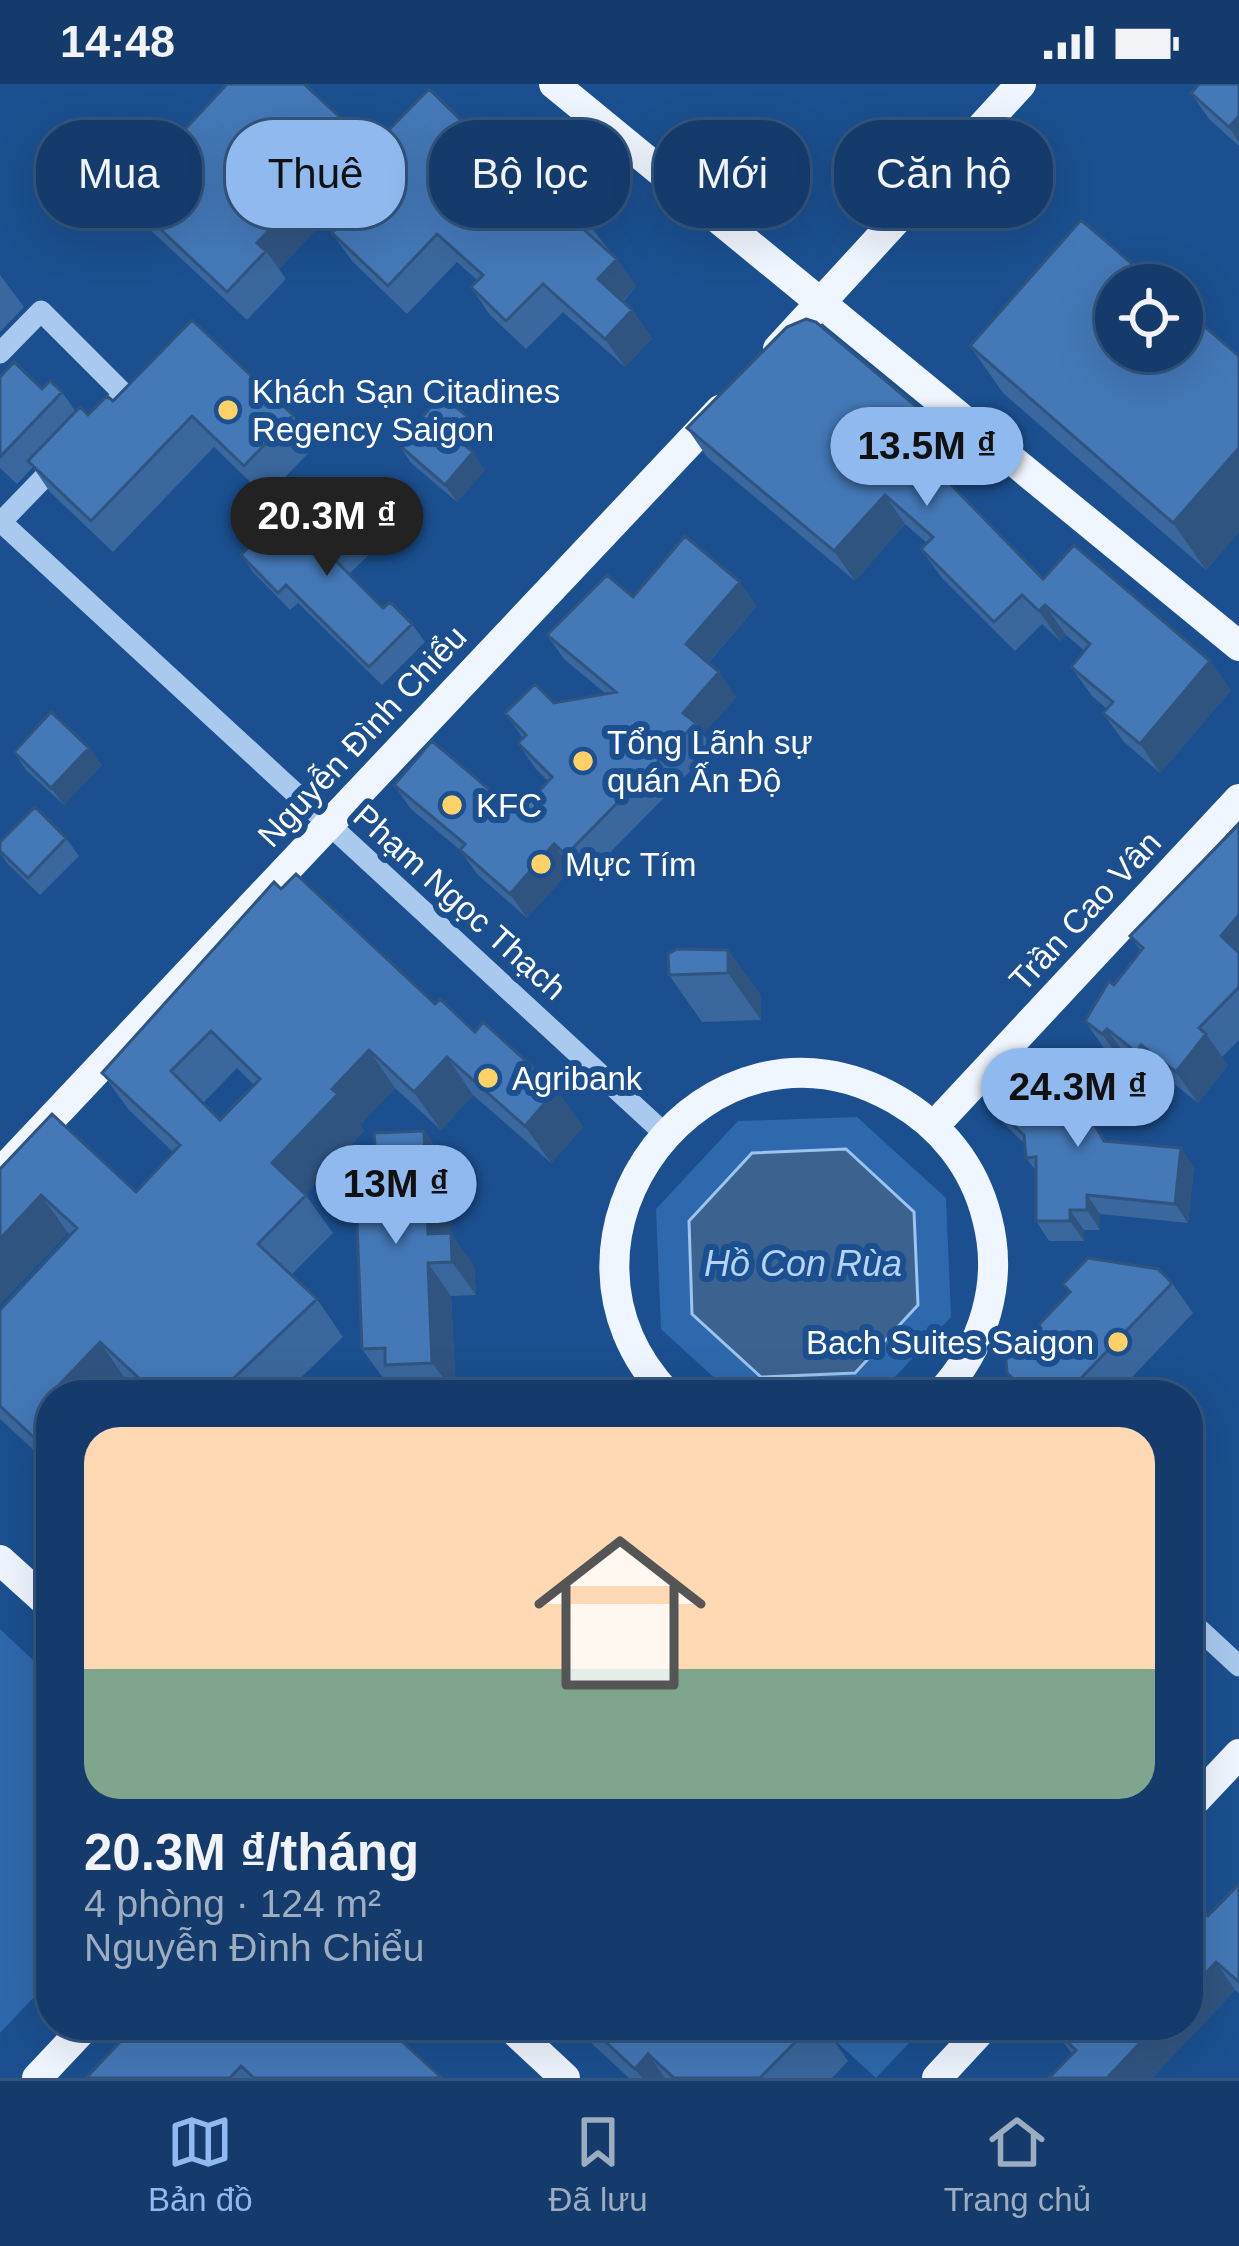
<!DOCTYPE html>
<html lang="vi">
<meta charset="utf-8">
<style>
:root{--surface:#143b6b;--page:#214673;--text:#f1f3f6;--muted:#9dadc1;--line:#33557e;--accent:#90b9f0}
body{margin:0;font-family:Helvetica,sans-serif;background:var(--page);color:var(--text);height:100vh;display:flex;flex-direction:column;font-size:45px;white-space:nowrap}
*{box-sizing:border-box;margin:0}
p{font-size:39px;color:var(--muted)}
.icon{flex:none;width:66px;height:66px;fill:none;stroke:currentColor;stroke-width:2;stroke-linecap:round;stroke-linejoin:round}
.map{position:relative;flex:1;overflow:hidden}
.side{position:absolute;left:36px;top:1296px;width:1167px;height:660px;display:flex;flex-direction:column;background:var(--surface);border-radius:48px;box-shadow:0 12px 48px #0002,0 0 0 3px var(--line)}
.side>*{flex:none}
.banner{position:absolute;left:36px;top:36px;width:1167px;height:108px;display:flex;gap:24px}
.tools{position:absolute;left:1095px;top:180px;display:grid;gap:24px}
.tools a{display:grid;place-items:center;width:108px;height:108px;border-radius:50%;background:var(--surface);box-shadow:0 12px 48px #0002,0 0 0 3px var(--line);font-size:60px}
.price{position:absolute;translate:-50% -102px;padding:0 27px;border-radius:42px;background:var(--accent);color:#111;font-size:39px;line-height:78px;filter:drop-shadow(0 3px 6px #0008)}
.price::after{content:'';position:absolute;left:50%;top:72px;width:36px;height:27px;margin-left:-18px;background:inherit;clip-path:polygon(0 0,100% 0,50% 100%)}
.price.current{background:#222;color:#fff}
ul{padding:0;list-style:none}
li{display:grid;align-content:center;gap:24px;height:636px;padding:0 48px}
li+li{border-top:3px solid var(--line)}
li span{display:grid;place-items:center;height:372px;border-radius:36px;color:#555}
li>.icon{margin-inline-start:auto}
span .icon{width:216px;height:216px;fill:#fffc;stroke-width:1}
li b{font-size:51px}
.chip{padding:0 42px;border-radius:48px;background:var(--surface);box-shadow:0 12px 48px #0002,0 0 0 3px var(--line);font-size:42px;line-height:108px}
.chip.current{background:var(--accent);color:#111}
.status{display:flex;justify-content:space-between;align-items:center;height:84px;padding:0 60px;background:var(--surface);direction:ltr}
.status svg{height:33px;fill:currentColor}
.tabs{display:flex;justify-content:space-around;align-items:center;height:168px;border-top:3px solid var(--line);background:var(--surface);font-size:33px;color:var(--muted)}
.tabs a{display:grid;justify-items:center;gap:6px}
.tabs .current{color:var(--accent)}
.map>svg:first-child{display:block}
</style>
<div class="status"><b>14:48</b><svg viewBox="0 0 49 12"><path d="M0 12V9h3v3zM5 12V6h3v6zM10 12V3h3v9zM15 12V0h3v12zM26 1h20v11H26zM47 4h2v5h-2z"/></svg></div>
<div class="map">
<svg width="1239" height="1994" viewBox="0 0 1239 1994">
<rect width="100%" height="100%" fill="#1b4f8f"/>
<path fill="#2e69ad" d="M 857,1033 L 946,1114 L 951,1233 L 878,1311 L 733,1311 L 661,1245 L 656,1125 L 738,1037 Z
M 0,1545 L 51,1593 L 51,1895 L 0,1949 Z
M 818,1941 L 926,1941 L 876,1994 Z"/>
<path fill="#3c6290" stroke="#9cc4f0" stroke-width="3" d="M 846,1065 L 914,1128 L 918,1221 L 855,1289 L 761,1293 L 692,1230 L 689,1137 L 752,1069 Z"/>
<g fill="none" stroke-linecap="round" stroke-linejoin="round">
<path stroke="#a9c9ee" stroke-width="21" d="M 0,269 L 41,227 L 124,310 L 110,325
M 0,437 L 665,1050
M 1,438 L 59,378
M 1188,1535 L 1239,1582"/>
<path stroke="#f0f6ff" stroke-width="30" d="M 554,0 L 1239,562
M 778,265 L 1021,0
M 934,1042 L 1239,715
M 0,1089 L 720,326
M 668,1311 C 519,1154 708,908 895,1015 C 941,1041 974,1082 987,1134 C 1004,1198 984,1264 939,1311
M 0,1476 L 51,1522
M 1188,1724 L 1239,1670
M 508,1941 L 565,1994
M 37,1994 L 87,1941
M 937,1994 L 986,1941"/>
</g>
<path fill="#3a679d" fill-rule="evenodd" d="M 1239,0 L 1239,62 L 1209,35 L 1191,9 Z
M 372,63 L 512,86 L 588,139 L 636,202 L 623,218 L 632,226 L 652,254 L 625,283 L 563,228 L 526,265 L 490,231 L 471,203 L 477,196 L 457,178 L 407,230 L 352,177 L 332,149 L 373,106 L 362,96 L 279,185 L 286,195 L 247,236 L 143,139 L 124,111 Z
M 0,191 L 24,223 L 0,248 Z
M 970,262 L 1239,272 L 1239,448 L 1206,486 L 1003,309 Z
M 0,293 L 42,305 L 62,308 L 76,328 L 88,331 L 113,317 L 293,331 L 315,362 L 266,413 L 214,363 L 113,468 L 50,408 L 33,383 L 17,400 L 0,384 Z
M 687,344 L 943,345 L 964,374 L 946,395 L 1043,495 L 1231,606 L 1160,689 L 1124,658 L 1103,629 L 1107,625 L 1092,612 L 1071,583 L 1085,567 L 1066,551 L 1060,557 L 1042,540 L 1015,567 L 942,494 L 921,465 L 927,459 L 905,440 L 855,497 L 707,373 Z
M 480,351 L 469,365 L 485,386 L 457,418 L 411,379 L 399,361 Z
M 361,450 L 373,467 L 349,490 L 383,524 L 412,540 L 425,558 L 382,601 L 298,519 L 290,526 L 253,488 L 241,471 L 277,451 Z
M 633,513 L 757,522 L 708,579 L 736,613 L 703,650 L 713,664 L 583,796 L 571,785 L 527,834 L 477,790 L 460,766 L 411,725 L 394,701 L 503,717 L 524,724 L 548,697 L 535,684 L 518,659 L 523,654 L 505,629 L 606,610 L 564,575 L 547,551 Z
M 14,668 L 102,681 L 64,721 L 26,686 Z
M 1239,740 L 1239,956 L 1222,973 L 1228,981 L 1198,1019 L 1163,991 L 1158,999 L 1128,975 L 1124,981 L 1106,967 L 1085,937 L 1141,867 L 1130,852 Z
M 66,754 L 79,772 L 40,811 L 8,780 L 0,769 L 0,758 Z
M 281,805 L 435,920 L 475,948 L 583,1043 L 551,1079 L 473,1011 L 441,1046 L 395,1004 L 360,1041 L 364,1047 L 305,1110 L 333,1149 L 291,1191 L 317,1215 L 343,1253 L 283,1311 L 127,1311 L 134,1303 L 126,1296 L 51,1311 L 51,1382 L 0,1335 L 0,1226 L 70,1151 L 68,1149 L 0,1220 L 0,1085 L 136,1108 L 173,1068 L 129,1026 L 102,989 ZM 237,984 L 254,1001 L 220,1036 L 203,1019 Z
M 728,866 L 761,912 L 761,936 L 702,938 L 669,891 Z
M 994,1024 L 1093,1038 L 1106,1057 L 1194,1083 L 1188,1139 L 1100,1130 L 1100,1146 L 1084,1146 L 1084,1157 L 1049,1157 L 1036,1137 L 1036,1087 L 1026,1074 L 1024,1059 L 1007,1043 Z
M 424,1047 L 448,1080 L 450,1149 L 474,1182 L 476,1211 L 451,1212 L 456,1311 L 406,1311 L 397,1298 L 386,1298 L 362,1265 L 375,1062 Z
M 1172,1199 L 1193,1229 L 1115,1311 L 1022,1311 L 1007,1289 L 1030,1250 L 1069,1209 L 1063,1200 Z
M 1239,1800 L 1239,1909 L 1235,1906 L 1152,1994 L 1049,1994 L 1072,1970 L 1057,1949 L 1208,1832 Z
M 136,1941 L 442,1994 L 86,1994 Z
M 577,1941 L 823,1941 L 848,1977 L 832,1994 L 629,1994 L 588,1956 Z"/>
<path fill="#305480" d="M 1239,32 L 1239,58 L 1229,43 Z
M 343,68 L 362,96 L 279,185 L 266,167 L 257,159 Z
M 617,175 L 636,202 L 617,223 L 598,195 Z
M 632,226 L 652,254 L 625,283 L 605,255 Z
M 468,333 L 480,351 L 465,369 L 453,351 Z
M 943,345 L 964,374 L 942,399 L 921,370 Z
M 1239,364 L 1239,448 L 1206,486 L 1173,439 Z
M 473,368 L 485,386 L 457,418 L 445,401 Z
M 885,411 L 905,440 L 855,497 L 834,467 Z
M 740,498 L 757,522 L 703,584 L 686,560 Z
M 1045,521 L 1066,551 L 1060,557 L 1039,527 Z
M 1210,577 L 1231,606 L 1160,689 L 1140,660 Z
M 719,588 L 736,613 L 703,650 L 696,639 L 683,629 Z
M 89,664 L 102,681 L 64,721 L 51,704 Z
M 554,760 L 571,785 L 527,834 L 510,810 Z
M 1239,831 L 1239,878 L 1221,852 Z
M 728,866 L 761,912 L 761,936 L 728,889 Z
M 1107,945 L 1128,975 L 1124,981 L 1102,950 Z
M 1206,950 L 1228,981 L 1198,1019 L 1176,988 Z
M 1141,961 L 1163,991 L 1158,999 L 1136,968 Z
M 369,966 L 395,1004 L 360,1041 L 364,1047 L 299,1117 L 272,1079 L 332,1005 Z
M 447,973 L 473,1011 L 441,1046 L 414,1008 Z
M 557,1005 L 583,1043 L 551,1079 L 525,1042 Z
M 424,1047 L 448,1080 L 452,1178 L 428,1150 Z
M 1181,1064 L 1194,1083 L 1188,1139 L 1175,1120 Z
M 41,1111 L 68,1149 L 0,1220 L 0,1155 Z
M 1087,1111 L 1100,1130 L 1100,1146 L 1087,1126 Z
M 1070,1126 L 1084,1146 L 1084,1157 L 1070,1137 Z
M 451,1149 L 474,1182 L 476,1211 L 452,1178 Z
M 428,1179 L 451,1212 L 456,1311 L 432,1279 Z
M 100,1258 L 126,1296 L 112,1311 L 51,1311 L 51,1329 L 43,1318 Z
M 51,1344 L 51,1375 L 39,1358 Z
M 1216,1878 L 1235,1906 L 1152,1994 L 1107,1994 L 1157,1941 L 1188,1941 L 1188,1908 Z
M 648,1970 L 665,1994 L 642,1994 L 635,1985 Z"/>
<path fill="#4478b7" stroke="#305480" stroke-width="3" fill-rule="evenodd" d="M 227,0 L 304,0 L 372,63 L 429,5 L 512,86 L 525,72 L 588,139 L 582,144 L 617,175 L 598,195 L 632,226 L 605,255 L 543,200 L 506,237 L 471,203 L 483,191 L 437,150 L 388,202 L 332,149 L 378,102 L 343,68 L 257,159 L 266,167 L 227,208 L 124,111 Z
M 1199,0 L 1239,0 L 1239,32 L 1229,43 L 1191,9 Z
M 1081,136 L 1157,201 L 1116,201 L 1116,267 L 1182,267 L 1182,223 L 1239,272 L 1239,364 L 1173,439 L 970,262 Z
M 806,235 L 816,238 L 943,345 L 921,370 L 1043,495 L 1074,461 L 1210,577 L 1140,660 L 1103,629 L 1113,618 L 1071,583 L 1090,560 L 1045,521 L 1039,527 L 1022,511 L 994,538 L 921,465 L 933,453 L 885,411 L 834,467 L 687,344 L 787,243 Z
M 192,236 L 293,331 L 244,382 L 192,332 L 91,437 L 28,377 L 80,323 L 88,331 L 107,312 L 113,317 Z
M 14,278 L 42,305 L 50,297 L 62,308 L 0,373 L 0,293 Z
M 441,311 L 468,333 L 453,351 L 473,368 L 445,401 L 399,361 Z
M 321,409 L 361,450 L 334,475 L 383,524 L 390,518 L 412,540 L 369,583 L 286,501 L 278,509 L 241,471 L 269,443 L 277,451 Z
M 685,452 L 740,498 L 686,560 L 719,588 L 683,629 L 696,639 L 566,771 L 554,760 L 510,810 L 460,766 L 465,760 L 394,701 L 432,657 L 503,717 L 509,711 L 524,724 L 552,693 L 518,659 L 526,651 L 505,629 L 535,600 L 554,619 L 616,608 L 547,551 L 607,491 L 633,513 Z
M 51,628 L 89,664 L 51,704 L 14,668 Z
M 35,723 L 66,754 L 28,794 L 0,767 L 0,758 Z
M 1239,740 L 1239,831 L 1221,852 L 1239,869 L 1239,903 L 1199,944 L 1206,950 L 1176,988 L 1141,961 L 1136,968 L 1107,945 L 1102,950 L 1085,937 L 1109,897 L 1114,901 L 1143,864 L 1130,852 Z
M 296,790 L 435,920 L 440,915 L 475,948 L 483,938 L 557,1005 L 525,1042 L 447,973 L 414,1008 L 369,966 L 332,1005 L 338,1010 L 272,1079 L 306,1111 L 258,1160 L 317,1215 L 235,1293 L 255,1311 L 127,1311 L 141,1296 L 100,1258 L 43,1318 L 51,1325 L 51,1344 L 39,1358 L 0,1322 L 0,1226 L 77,1144 L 41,1111 L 0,1155 L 0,1085 L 52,1030 L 136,1108 L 180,1061 L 102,989 L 274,798 L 281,805 ZM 211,947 L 260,995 L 220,1036 L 171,987 Z
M 677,865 L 728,866 L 728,889 L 669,891 L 668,870 Z
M 1020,972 L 1093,1038 L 1104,1057 L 1181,1064 L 1175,1120 L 1087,1111 L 1087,1126 L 1070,1126 L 1070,1137 L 1036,1137 L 1036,1073 L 1026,1074 L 1024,1051 L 994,1024 L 994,1000 Z
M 424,1047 L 428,1150 L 451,1149 L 452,1178 L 428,1179 L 432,1279 L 385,1281 L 385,1264 L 362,1265 L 354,1063 L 375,1062 L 374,1049 Z
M 1088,1174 L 1158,1185 L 1172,1199 L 1065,1311 L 1030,1311 L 1007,1289 L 1005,1264 L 1019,1250 L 1030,1250 L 1070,1208 L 1063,1200 Z
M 1239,1800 L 1239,1898 L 1216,1878 L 1188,1908 L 1188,1814 L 1208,1832 Z
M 136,1941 L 384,1941 L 442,1994 L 254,1994 L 241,1982 L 230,1994 L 86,1994 Z
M 587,1941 L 812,1941 L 760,1994 L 674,1994 L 648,1970 L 635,1985 Z
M 1064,1941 L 1157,1941 L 1107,1994 L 1049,1994 L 1076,1966 L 1057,1949 Z"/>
<g fill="#ffd166" stroke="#1b4f8f" stroke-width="4.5">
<circle cx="228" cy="326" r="12"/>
<circle cx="583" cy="677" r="12"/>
<circle cx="452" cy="721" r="12"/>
<circle cx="541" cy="780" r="12"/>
<circle cx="488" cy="994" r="12"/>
<circle cx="1118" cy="1258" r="12"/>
</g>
<g text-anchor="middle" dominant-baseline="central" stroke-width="12" stroke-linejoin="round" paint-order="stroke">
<g font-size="33" fill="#fff" stroke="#1b4f8f" text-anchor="start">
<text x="252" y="307">Khách Sạn Citadines<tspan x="252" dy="38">Regency Saigon</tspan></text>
<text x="607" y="658">Tổng Lãnh sự<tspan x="607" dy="38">quán Ấn Độ</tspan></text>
<text x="476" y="721">KFC</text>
<text x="565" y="780">Mực Tím</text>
<text x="512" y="994">Agribank</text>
<text x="1094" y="1258" text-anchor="end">Bach Suites Saigon</text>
</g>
<g font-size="33" fill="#fff" stroke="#1b4f8f">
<text transform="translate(362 652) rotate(-47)">Nguyễn Đình Chiểu</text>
<text transform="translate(460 818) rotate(42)">Phạm Ngọc Thạch</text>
<text transform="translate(1085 827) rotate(-47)">Trần Cao Vân</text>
</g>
<g font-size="36" font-style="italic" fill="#b5d3f5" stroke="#1b4f8f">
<text x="803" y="1179">Hồ Con Rùa</text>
</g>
</g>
</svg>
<div class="tools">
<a><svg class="icon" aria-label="locate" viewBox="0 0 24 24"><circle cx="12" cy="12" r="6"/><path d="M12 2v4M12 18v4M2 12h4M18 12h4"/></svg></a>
</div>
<b class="price" style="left:927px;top:425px">13.5M ₫</b>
<b class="price current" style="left:327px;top:495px">20.3M ₫</b>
<b class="price" style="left:1078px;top:1066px">24.3M ₫</b>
<b class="price" style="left:396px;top:1163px">13M ₫</b>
<div class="banner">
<a class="chip">Mua</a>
<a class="chip current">Thuê</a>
<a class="chip">Bộ lọc</a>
<a class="chip">Mới</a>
<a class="chip">Căn hộ</a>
</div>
<section class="side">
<ul>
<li><span style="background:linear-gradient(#ffd9b3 65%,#7fa58c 0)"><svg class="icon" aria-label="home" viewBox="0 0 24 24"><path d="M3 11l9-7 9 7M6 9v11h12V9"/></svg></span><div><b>20.3M ₫/tháng</b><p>4 phòng · 124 m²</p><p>Nguyễn Đình Chiểu</p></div></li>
</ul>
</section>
</div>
<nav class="tabs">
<a class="current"><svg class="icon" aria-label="map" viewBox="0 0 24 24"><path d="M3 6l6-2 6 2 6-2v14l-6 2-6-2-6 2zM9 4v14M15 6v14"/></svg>Bản đồ</a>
<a><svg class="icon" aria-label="saved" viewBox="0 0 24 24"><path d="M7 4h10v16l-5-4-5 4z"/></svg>Đã lưu</a>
<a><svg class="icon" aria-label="home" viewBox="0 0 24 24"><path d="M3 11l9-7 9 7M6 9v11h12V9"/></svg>Trang chủ</a>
</nav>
